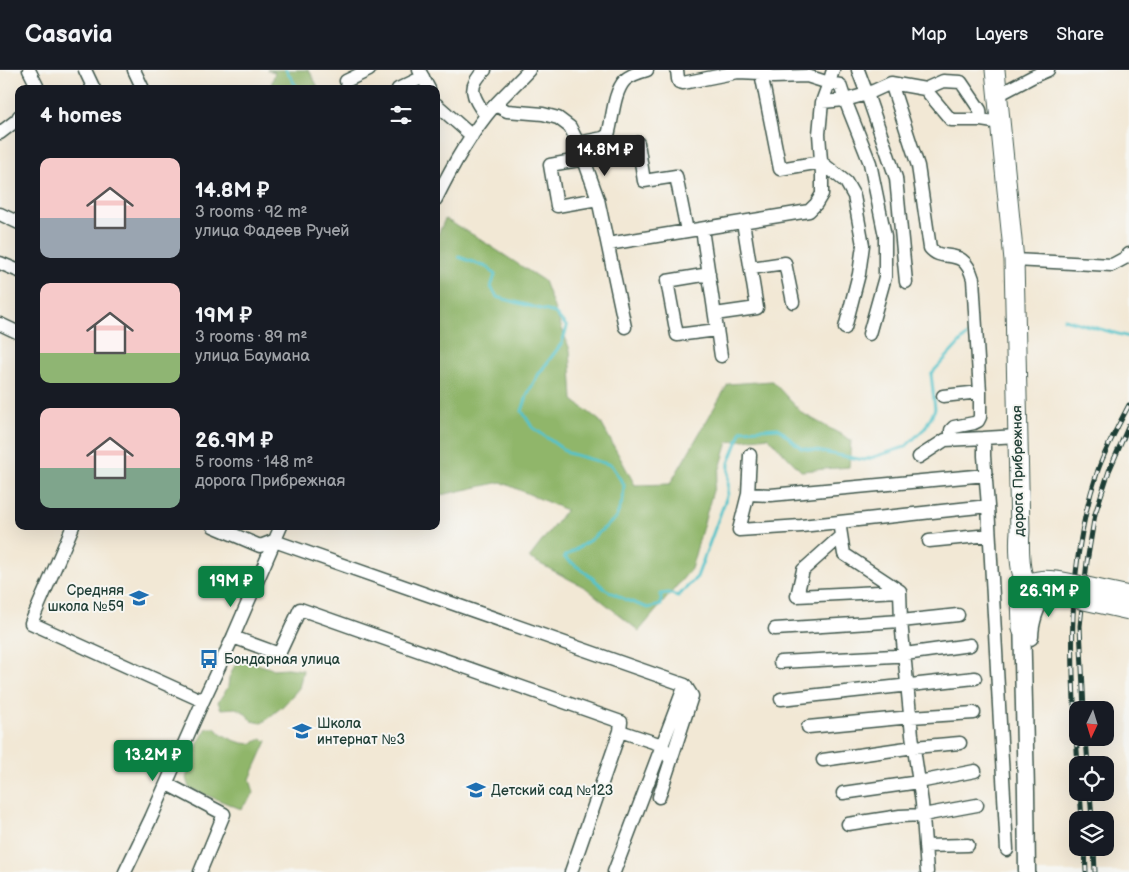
<!DOCTYPE html>
<meta charset="utf-8">
<style>
:root{--surface:#171b24;--page:#242831;--text:#f1f3f6;--muted:#9ea1a6;--line:#363941;--accent:#0b8043}
body{margin:0;font-family:"Balsamiq Sans",sans-serif;background:var(--page);color:var(--text);height:100vh;display:flex;flex-direction:column;font-size:19px;white-space:nowrap}
*{box-sizing:border-box;margin:0}
p{font-size:16px;color:var(--muted)}
.icon{flex:none;width:28px;height:28px;fill:none;stroke:currentColor;stroke-width:2;stroke-linecap:round;stroke-linejoin:round}
.map{position:relative;flex:1;overflow:hidden}
.drawer{position:absolute;left:15px;top:15px;width:425px;height:445px;display:flex;flex-direction:column;background:var(--surface);border-radius:10px;box-shadow:0 5px 20px #0002}
.drawer>*{flex:none}
.needle{width:32px;rotate:184deg}
.tools{position:absolute;left:1069px;top:631px;display:grid;gap:10px}
.tools a{display:grid;place-items:center;width:45px;height:45px;border-radius:10px;background:var(--surface);box-shadow:0 5px 20px #0002;font-size:25px}
.price{position:absolute;translate:-50% -42px;padding:0 11px;border-radius:5px;background:var(--accent);color:#fff;font-size:16px;line-height:32px;filter:drop-shadow(0 1px 2px #0008)}
.price::after{content:'';position:absolute;left:50%;top:30px;width:15px;height:11px;margin-left:-8px;background:inherit;clip-path:polygon(0 0,100% 0,50% 100%)}
.price.on{background:#222;color:#fff}
ul{padding:0;list-style:none}
li{display:flex;align-items:center;gap:15px;height:125px;padding:0 25px}
li span{display:grid;place-items:center;flex:none;width:140px;height:100px;border-radius:10px;color:#555}
li>.icon{margin-inline-start:auto}
span .icon{width:60px;height:60px;fill:#fffc;stroke-width:1}
li b{font-size:21px}
h2{display:flex;justify-content:space-between;align-items:center;height:60px;padding:0 25px;font-size:21px}
header{display:flex;align-items:center;gap:30px;box-sizing:border-box;height:70px;padding:0 25px;background:var(--surface);border-bottom:1px solid var(--line)}
header strong{font-size:24px}
nav{display:flex;gap:28px;margin-inline-start:auto;font-size:18px}
.map>svg:first-child{display:block}
</style>
<header>
<strong>Casavia</strong>
<nav><a>Map</a><a>Layers</a><a>Share</a></nav>
</header>
<div class="map">
<svg width="1129" height="802" viewBox="0 0 1129 802">
<rect width="100%" height="100%" fill="#f6f6f2"/>
<filter id="ink" filterUnits="userSpaceOnUse"><feTurbulence type="fractalNoise" baseFrequency=".02" numOctaves="2"/><feDisplacementMap in="SourceGraphic" scale="10" xChannelSelector="R" yChannelSelector="G"/><feConvolveMatrix kernelMatrix="1 2 1 2 8 2 1 2 1" color-interpolation-filters="sRGB"/></filter>
<filter id="wash" filterUnits="userSpaceOnUse"><feTurbulence type="fractalNoise" baseFrequency=".0096" numOctaves="4" result="noise"/><feDisplacementMap in="SourceGraphic" scale="20" xChannelSelector="R" yChannelSelector="G"/><feGaussianBlur stdDeviation="1.12" result="paint"/><feColorMatrix in="noise" values="0 0 0 0 0 0 0 0 0 0 0 0 0 0 0 0 0 1.4 0 .05"/><feComposite in="paint" operator="in"/></filter>
<g filter="url(#wash)">
<rect width="100%" height="100%" fill="#f2e8d5"/>
<path fill="#90b66b" stroke="#587a50" d="M 267,0 L 309,0 L 319,19 L 270,19 L 275,2 Z
M 445,149 L 475,166 L 544,211 L 570,280 L 573,330 L 600,351 L 635,415 L 670,414 L 728,314 L 772,311 L 802,343 L 851,370 L 849,397 L 801,401 L 768,367 L 728,372 L 712,424 L 691,499 L 639,561 L 586,518 L 529,488 L 566,440 L 501,412 L 436,426 L 436,169 Z
M 238,588 L 273,599 L 287,598 L 303,600 L 299,618 L 283,636 L 262,653 L 252,651 L 244,642 L 236,638 L 221,639 L 218,632 L 228,617 L 229,608 Z
M 207,658 L 215,658 C 222,666 242,676 253,673 C 256,672 258,670 261,669 L 267,671 L 250,709 L 254,723 L 241,739 L 189,718 L 186,708 L 198,673 Z"/>
<g fill="none" stroke-linecap="round" stroke-linejoin="round">
<path stroke="#55c3c9" stroke-width="3" d="M 286,0 L 298,19
M 459,187 L 489,198 L 495,205 L 491,217 L 497,227 L 555,243 L 567,257 L 562,273 L 538,305 L 528,323 L 522,341 L 532,357 L 568,383 L 611,395 L 624,415 L 623,429 L 616,448 L 590,470 L 564,487 L 590,506 L 605,519 L 626,530 L 648,538 L 661,535 L 661,524 L 668,523 L 678,526 L 697,507 L 728,423 L 729,393 L 742,360 L 778,358 L 801,378 L 864,390 L 905,377 L 925,358 L 935,339 L 931,304 L 966,266
M 1064,249 L 1129,267"/>
</g>
</g>
<g filter="url(#ink)">
<g fill="none" stroke-linecap="round" stroke-linejoin="round">
<g stroke="#3f574c" stroke-width="15">
<path id="minor" d="M 29,0 L 37,16 L 35,19
M 85,0 L 94,19
M 134,0 L 143,19
M 419,0 L 429,19
M 485,0 C 465,18 474,28 486,46
M 833,0 L 829,13 L 840,15 L 845,30 L 870,93 L 885,166 L 885,207 L 869,264
M 858,0 L 867,24 L 896,108 L 906,212
M 761,3 L 780,99 L 821,92 L 846,112 L 854,126 L 863,175 L 859,204 L 845,258
M 346,11 L 369,0
M 891,13 L 918,96 L 930,178 C 943,194 963,174 973,209 L 980,322 L 980,347 L 978,351 L 974,353 L 954,357 L 951,360 L 951,369
M 398,19 L 423,7
M 925,19 L 951,50 L 981,50 L 1000,53
M 998,25 L 1032,7 L 1048,0
M 822,32 L 845,30 L 867,24 L 891,13 L 925,19 L 943,11 L 961,12 L 980,40 L 981,50
M 436,34 L 472,66
M 495,35 L 507,41 L 543,44 L 558,48 L 570,57 L 578,73 L 598,129 L 625,257
M 0,63 L 17,50 L 19,46
M 578,73 L 603,68 L 608,65 C 613,49 613,23 625,10 C 630,5 640,2 647,0
M 638,73 L 644,111 L 676,106 L 687,161
M 584,89 L 550,95 L 557,136 L 598,129
M 436,129 C 452,96 470,64 494,36 C 505,24 518,12 529,0
M 0,144 L 19,153
M 702,159 L 721,286
M 608,174 L 809,141 L 816,134 L 822,124 L 822,104 L 819,64 L 822,32 L 829,13 L 807,6 L 773,7 L 761,3 L 738,2 L 683,13 L 679,12 L 678,9 L 677,0
M 1014,190 L 1112,195 L 1125,188 L 1129,184
M 0,193 L 19,201
M 751,198 L 785,193 L 793,232
M 709,204 L 667,211 L 677,265 L 717,260
M 715,244 L 757,238 L 743,152
M 0,254 L 19,263
M 943,326 L 980,322
M 984,368 L 1017,366
M 750,385 L 748,424 L 771,425 L 986,405
M 919,387 L 945,370 L 984,368 L 984,386 L 988,436 L 1007,780
M 748,424 L 739,460 L 801,456 L 839,452
M 73,456 L 31,553 L 203,631
M 213,456 L 260,476 L 273,471 L 280,473 L 685,615 L 692,626 L 659,727
M 841,466 L 803,500 L 797,526 L 900,521
M 929,471 L 989,465
M 775,559 L 901,551 L 958,545
M 233,567 L 279,584 L 300,539 L 621,652 L 620,661 L 662,675 L 671,691
M 780,592 L 894,586 L 905,584 L 970,575
M 781,629 L 975,608
M 808,657 L 911,647 L 974,643
M 823,690 L 914,677 L 960,673
M 167,714 L 224,744 L 200,802
M 843,723 L 919,712 L 975,701
M 848,754 L 900,746 L 923,745 L 977,735
M 925,776 L 968,775
M 125,802 L 151,748 L 203,631 L 233,567 L 281,456
M 571,802 L 620,661
M 614,802 L 685,615
M 927,802 L 922,733 L 912,665 L 901,551 L 900,521 L 844,484 L 839,452 L 988,436"/>
</g>
<g stroke="#3f574c" stroke-width="19">
<path id="major" d="M 1022,547 L 1026,722 L 1027,802
M 1030,567 C 1030,556 1035,532 1046,527 C 1051,524 1056,525 1062,525"/>
</g>
<g stroke="#3f574c" stroke-width="21">
<path id="highway" d="M 995,0 L 1014,190 L 1020,461 C 1019,472 1019,499 1024,508 C 1029,517 1060,525 1071,527
M 1022,559 L 1021,524 C 1029,504 1057,511 1073,514"/>
</g>
<use href="#minor" stroke="#fff" stroke-width="12"/>
<use href="#major" stroke="#fff" stroke-width="16"/>
<use href="#highway" stroke="#fff" stroke-width="19"/>
<g stroke="#1f3d34" stroke-width="5">
<path id="rail" d="M 1084,640 L 1080,556 L 1087,492 L 1095,444 L 1109,401 L 1129,355
M 1086,668 L 1088,695
M 1078,695 C 1071,595 1065,497 1098,400 C 1106,378 1118,356 1129,335
M 1080,722 L 1082,750
M 1090,722 L 1092,750
M 1085,778 L 1086,802
M 1094,778 L 1095,802"/>
</g>
<use href="#rail" stroke="#f6f6f2" stroke-width="3" stroke-dasharray="9" stroke-linecap="butt"/>
<g stroke="#3f574c" stroke-width="21" stroke-linecap="butt">
<path id="highway-bridge" d="M 1073,514 L 1129,526
M 1071,527 L 1129,540"/>
</g>
<use href="#highway-bridge" stroke="#fff" stroke-width="19"/>
</g>
</g>
<defs>
<g id="school-bare" transform="scale(1.5)"><path d="M0-5L7-2L0 1L-7-2ZM-4 1L0 2.5L4 1V4Q0 6-4 4Z" fill="#1f6fb2" stroke="#f6f6f2" stroke-width="2.5" paint-order="stroke"/></g>
<g id="bus-bare" transform="scale(1.5)"><path d="M-5-6H5V4H4V6H2V4H-2V6H-4V4H-5ZM-3.5-4V0h7V-4ZM-3.5 1.2v1.5H-2V1.2ZM2 1.2v1.5H3.5V1.2Z" fill="#1f6fb2" stroke="#f6f6f2" stroke-width="2.5" paint-order="stroke"/></g>
</defs>
<g fill-rule="evenodd">
<use href="#school-bare" x="139" y="528"/>
<use href="#bus-bare" x="209" y="589"/>
<use href="#school-bare" x="302" y="661"/>
<use href="#school-bare" x="476" y="720"/>
</g>
<g text-anchor="middle" dominant-baseline="central" stroke-width="4" stroke-linejoin="round" paint-order="stroke">
<g font-size="14" fill="#1f3d34" stroke="#f6f6f2">
<text transform="translate(1018 401) rotate(-91)">дорога Прибрежная</text>
</g>
<g font-size="14" fill="#1f3d34" stroke="#f6f6f2" text-anchor="start">
<text x="124" y="520" text-anchor="end">Средняя<tspan x="124" dy="16">школа №59</tspan></text>
<text x="224" y="589">Бондарная улица</text>
<text x="317" y="653">Школа<tspan x="317" dy="16">интернат №3</tspan></text>
<text x="491" y="720">Детский сад №123</text>
</g>
</g>
</svg>
<div class="tools">
<a><svg class="needle" viewBox="-14 -14 28 28"><path d="M0-13l5 13h-10z" fill="#e53935"/><path d="M0 13l5-13h-10z" fill="#9ea1a6"/></svg></a>
<a><svg class="icon" aria-label="locate" viewBox="0 0 24 24"><circle cx="12" cy="12" r="6"/><path d="M12 2v4M12 18v4M2 12h4M18 12h4"/></svg></a>
<a><svg class="icon" aria-label="layers" viewBox="0 0 24 24"><path d="M12 4l9 5-9 5-9-5zM3 14l9 5 9-5"/></svg></a>
</div>
<b class="price on" style="left:605px;top:107px">14.8M ₽</b>
<b class="price" style="left:231px;top:538px">19M ₽</b>
<b class="price" style="left:1049px;top:548px">26.9M ₽</b>
<b class="price" style="left:153px;top:712px">13.2M ₽</b>
<section class="drawer">
<h2>4 homes<svg class="icon" aria-label="filters" viewBox="0 0 24 24"><path d="M4 7h16M4 17h16"/><circle cx="9" cy="7" r="2"/><circle cx="15" cy="17" r="2"/></svg></h2>
<ul>
<li><span style="background:linear-gradient(#f6c9c9 60%,#9aa5b1 0)"><svg class="icon" aria-label="home" viewBox="0 0 24 24"><path d="M3 11l9-7 9 7M6 9v11h12V9"/></svg></span><div><b>14.8M ₽</b><p>3 rooms · 92 m²</p><p>улица Фадеев Ручей</p></div></li>
<li><span style="background:linear-gradient(#f6c9c9 70%,#8fb573 0)"><svg class="icon" aria-label="home" viewBox="0 0 24 24"><path d="M3 11l9-7 9 7M6 9v11h12V9"/></svg></span><div><b>19M ₽</b><p>3 rooms · 89 m²</p><p>улица Баумана</p></div></li>
<li><span style="background:linear-gradient(#f6c9c9 60%,#7fa58c 0)"><svg class="icon" aria-label="home" viewBox="0 0 24 24"><path d="M3 11l9-7 9 7M6 9v11h12V9"/></svg></span><div><b>26.9M ₽</b><p>5 rooms · 148 m²</p><p>дорога Прибрежная</p></div></li>
</ul>
</section>
</div>
